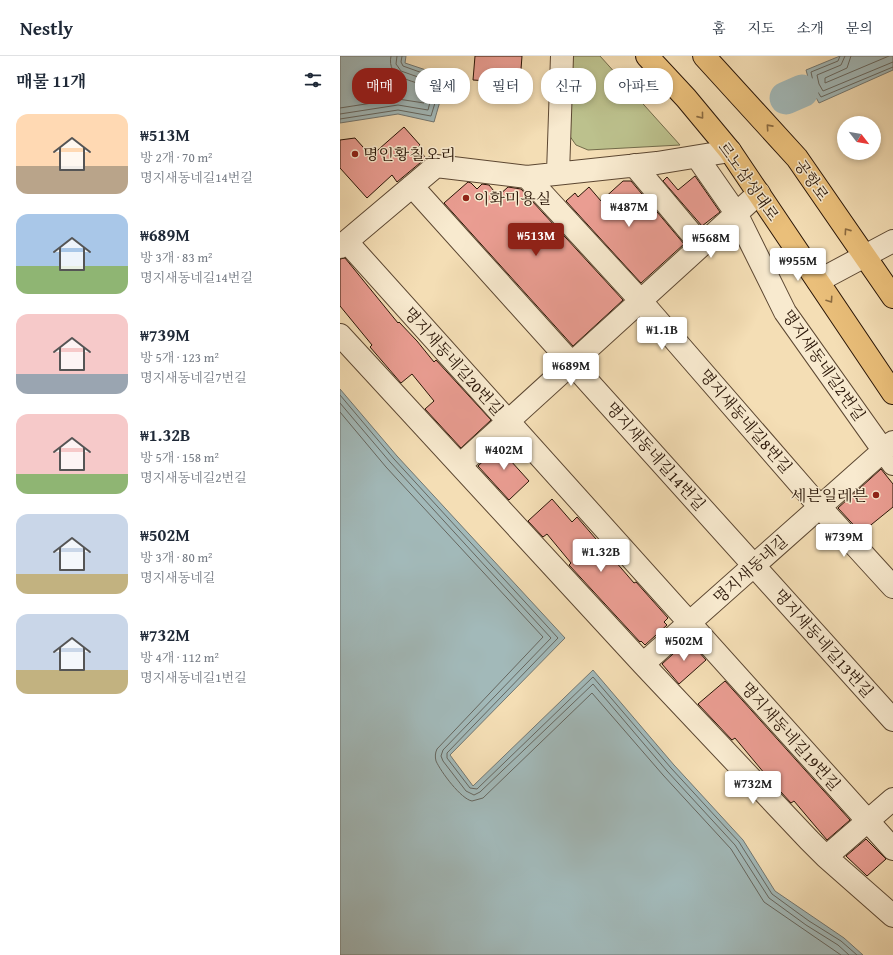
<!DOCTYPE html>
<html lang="ko">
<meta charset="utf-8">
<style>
:root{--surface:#fff;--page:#f6f6f7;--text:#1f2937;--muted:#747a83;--line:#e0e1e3;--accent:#8f2418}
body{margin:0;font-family:"Gentium Book Plus","Noto Serif KR",serif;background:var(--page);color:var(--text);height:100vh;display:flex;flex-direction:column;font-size:15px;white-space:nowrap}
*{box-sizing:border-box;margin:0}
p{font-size:13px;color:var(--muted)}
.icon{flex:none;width:22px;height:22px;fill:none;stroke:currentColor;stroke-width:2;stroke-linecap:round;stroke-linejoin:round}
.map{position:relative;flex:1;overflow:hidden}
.details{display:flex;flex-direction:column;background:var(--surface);width:340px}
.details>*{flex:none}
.hud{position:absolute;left:12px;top:12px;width:380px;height:36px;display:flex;gap:8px}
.needle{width:26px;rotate:121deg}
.buttons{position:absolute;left:497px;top:60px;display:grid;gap:8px}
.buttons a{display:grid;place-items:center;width:44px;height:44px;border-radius:50%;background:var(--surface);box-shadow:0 2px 6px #0003;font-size:20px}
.price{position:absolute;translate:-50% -34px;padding:0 9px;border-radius:4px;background:#fff;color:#222;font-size:13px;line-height:26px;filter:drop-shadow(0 1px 2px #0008)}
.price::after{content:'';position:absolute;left:50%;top:24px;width:12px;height:9px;margin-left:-6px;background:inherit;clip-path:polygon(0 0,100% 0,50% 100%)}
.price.selected{background:var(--accent);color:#fff}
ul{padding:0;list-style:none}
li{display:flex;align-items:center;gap:12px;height:100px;padding:0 16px}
li span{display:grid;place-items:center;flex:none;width:112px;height:80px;border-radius:12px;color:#555}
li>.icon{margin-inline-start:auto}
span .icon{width:48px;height:48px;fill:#fffc;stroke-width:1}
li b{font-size:17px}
h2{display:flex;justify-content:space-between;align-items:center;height:48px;padding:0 16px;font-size:17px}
.pill{padding:0 14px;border-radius:16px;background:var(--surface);box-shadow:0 2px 6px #0003;font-size:14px;line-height:36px}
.pill.selected{background:var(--accent);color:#fff}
header{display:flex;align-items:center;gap:24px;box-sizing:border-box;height:56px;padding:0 20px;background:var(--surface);border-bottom:1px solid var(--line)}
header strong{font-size:19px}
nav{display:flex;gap:22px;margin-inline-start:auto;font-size:14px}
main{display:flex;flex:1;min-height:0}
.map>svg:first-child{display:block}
</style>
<header>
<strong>Nestly</strong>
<nav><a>홈</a><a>지도</a><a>소개</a><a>문의</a></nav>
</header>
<main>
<section class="details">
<h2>매물 11개<svg class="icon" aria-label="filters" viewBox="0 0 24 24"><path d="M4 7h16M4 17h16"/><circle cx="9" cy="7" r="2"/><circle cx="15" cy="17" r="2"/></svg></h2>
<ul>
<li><span style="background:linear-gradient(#ffd9b3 65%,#b9a48a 0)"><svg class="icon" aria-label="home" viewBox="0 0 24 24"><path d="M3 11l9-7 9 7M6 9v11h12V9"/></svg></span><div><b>₩513M</b><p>방 2개 · 70 m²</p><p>명지새동네길14번길</p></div></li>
<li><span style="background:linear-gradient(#a9c7e8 65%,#8fb573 0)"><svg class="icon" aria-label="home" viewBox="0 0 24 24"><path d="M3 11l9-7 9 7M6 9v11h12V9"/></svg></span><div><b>₩689M</b><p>방 3개 · 83 m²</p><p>명지새동네길14번길</p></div></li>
<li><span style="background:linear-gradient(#f6c9c9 75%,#9aa5b1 0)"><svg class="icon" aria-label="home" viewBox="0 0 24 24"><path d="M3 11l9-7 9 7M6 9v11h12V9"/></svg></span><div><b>₩739M</b><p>방 5개 · 123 m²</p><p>명지새동네길7번길</p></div></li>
<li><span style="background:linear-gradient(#f6c9c9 75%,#8fb573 0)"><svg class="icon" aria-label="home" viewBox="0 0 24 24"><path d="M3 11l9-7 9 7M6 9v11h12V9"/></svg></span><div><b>₩1.32B</b><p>방 5개 · 158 m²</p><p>명지새동네길2번길</p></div></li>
<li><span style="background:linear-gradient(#c9d6e8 75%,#c2b280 0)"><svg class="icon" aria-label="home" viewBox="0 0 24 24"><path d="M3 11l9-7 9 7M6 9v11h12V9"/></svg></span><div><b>₩502M</b><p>방 3개 · 80 m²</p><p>명지새동네길</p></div></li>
<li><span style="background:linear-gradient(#c9d6e8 70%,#c2b280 0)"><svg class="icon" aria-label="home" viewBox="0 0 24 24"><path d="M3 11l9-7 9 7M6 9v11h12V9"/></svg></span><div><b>₩732M</b><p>방 4개 · 112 m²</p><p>명지새동네길1번길</p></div></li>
</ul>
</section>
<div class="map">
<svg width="553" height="899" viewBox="0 0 553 899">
<rect width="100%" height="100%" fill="#f4deb5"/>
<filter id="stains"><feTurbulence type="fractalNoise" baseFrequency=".005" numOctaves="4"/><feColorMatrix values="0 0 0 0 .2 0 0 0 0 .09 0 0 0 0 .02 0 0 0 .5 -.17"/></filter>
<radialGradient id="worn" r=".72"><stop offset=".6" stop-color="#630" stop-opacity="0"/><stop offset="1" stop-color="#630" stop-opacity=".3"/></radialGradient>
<path fill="#bcc18d" stroke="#726b4a" d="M 229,0 L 260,0 L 340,89 L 248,94 L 236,89 L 229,79 Z"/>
<path fill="#a2b9b9" stroke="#727772" d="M 0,0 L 66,0 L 65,7 L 107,21 L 94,66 L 58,58 L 0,67 Z
M 500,0 L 553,0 L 553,14 L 479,47 L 471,32 L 466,14 Z
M 0,333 L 57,400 L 225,582 L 110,699 L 133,730 L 253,614 L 334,709 L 403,784 L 435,835 L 504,882 L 523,899 L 0,899 Z"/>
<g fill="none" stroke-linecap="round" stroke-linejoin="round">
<path stroke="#666760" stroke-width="1" d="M 500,0 L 498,5 L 471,16 L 474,30 L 481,41 L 553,11
M 505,0 L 501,9 L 477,19 L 479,28 L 483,35 L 553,6
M 511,0 L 507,12 L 485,22 L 485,27 L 549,0
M 0,52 L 58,43 L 84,47 L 88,31 C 73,24 46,23 51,0
M 0,58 L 58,49 L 88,54 L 95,27 L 61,15 L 56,8 L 57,0
M 0,63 L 58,54 L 91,60 L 102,24 L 63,10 L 61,6 L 62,0
M 0,339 L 54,403 L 218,582 L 107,697 L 107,702 L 130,732 L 137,733 L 253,621 L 331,712 L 399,786 L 432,838 L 469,865 L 501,885 L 517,899
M 0,347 L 50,406 L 211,582 L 103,694 L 101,700 L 103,705 L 126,735 L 134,739 L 140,736 L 253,628 L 327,715 L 395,789 L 429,842 L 466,869 L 498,889 L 509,899
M 0,356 L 46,411 L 203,581 L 97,693 C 95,697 95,701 96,705 C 101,716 121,743 132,745 L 143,742 L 252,637 L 323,719 L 391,793 L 424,846 L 501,899"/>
<path stroke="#a2b9b9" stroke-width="33" d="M 446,42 L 462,35"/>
</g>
<path fill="#ea9d92" stroke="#291507" d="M 135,0 L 182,0 L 180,27 L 133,24 Z
M 64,71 L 80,89 L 77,92 L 86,102 L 57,126 L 52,119 L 27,142 L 0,112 L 0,84 L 15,82 L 31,100 Z
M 355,120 L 380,156 L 362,170 L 323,125 L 327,121 L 338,134 Z
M 283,125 L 291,125 L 344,188 L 301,227 L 226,145 L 235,137 L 238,141 L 249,131 L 261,145 Z
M 128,126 L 131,127 L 137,133 L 142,128 L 149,129 L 158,140 L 168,131 L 181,133 L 283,244 L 233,290 L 104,147 Z
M 5,202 L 58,267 L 59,266 L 77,285 L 94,306 L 96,304 L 151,364 L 121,392 L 85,353 L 94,345 L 72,318 L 61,327 L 30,291 L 32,289 L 0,250 L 0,203 Z
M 164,386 L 175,399 L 170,404 L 189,425 L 169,444 L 138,410 Z
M 541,413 L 553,428 L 553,451 L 521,477 L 498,452 Z
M 212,443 L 232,466 L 237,461 L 294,527 L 296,526 L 328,562 L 324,566 L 327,569 L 305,589 L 301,585 L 300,586 L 229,509 L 231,507 L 207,478 L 203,481 L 188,465 Z
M 351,587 L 366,604 L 339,628 L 322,608 L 344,588 Z
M 385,625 L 510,764 L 487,784 L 454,745 L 451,747 L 430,724 L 395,682 L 392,684 L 358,648 Z
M 526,783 L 546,803 L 527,820 L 506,800 Z"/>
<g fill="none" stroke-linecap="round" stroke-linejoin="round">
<g stroke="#5c4732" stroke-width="24">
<path id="minor" d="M 357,101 L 396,157 L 445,256 L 553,408
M 294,109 L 361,189
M 218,117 L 222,0
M 187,121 L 300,244 L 479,450 L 553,531
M 72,130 L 553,664
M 7,186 L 553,793
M 0,191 L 96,110 L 187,121 L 317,107 L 390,95
M 478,225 L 553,185
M 0,279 L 303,608 L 469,784 L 486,801 L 553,860
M 120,409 L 419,137
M 303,608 L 553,386
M 486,801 L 553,743"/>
</g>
<g stroke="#291507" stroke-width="24">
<path id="major" d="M 307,0 L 346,42 L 390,95 L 553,337
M 364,0 L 457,102 L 553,241"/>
</g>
<use href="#minor" stroke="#f8eacf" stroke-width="22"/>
<use href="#major" stroke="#eabf7a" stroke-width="22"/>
</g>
<defs><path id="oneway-chevron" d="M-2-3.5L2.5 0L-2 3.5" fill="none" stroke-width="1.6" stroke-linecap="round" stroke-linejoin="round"/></defs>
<g stroke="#8a6a40">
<use href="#oneway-chevron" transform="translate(361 60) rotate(51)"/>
<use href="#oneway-chevron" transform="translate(429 71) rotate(-132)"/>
<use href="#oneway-chevron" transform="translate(507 175) rotate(-125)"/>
<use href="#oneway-chevron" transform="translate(490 244) rotate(56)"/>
</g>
<g fill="#8f2418" stroke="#f8eacf" stroke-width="1.5">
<circle cx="15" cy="98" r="4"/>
<circle cx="126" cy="142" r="4"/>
<circle cx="536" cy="439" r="4"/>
</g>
<g text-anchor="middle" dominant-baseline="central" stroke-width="3" stroke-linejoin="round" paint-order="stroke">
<g font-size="16" fill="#291507" stroke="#f8eacf" text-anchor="start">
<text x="23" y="98">명인황칠오리</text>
<text x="134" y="142">이화미용실</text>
<text x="528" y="439" text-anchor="end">세븐일레븐</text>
</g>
<g font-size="16" fill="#291507" stroke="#f8eacf">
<text transform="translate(472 124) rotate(55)">공항로</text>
<text transform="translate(409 125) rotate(55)">르노삼성대로</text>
<text transform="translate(114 305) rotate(48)">명지새동네길20번길</text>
<text transform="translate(484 309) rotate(55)">명지새동네길2번길</text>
<text transform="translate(406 365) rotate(49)">명지새동네길8번길</text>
<text transform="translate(316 400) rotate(48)">명지새동네길14번길</text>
<text transform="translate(410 513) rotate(-42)">명지새동네길</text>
<text transform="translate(484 587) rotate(48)">명지새동네길13번길</text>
<text transform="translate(451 680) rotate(48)">명지새동네길19번길</text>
</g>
</g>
<rect width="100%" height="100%" filter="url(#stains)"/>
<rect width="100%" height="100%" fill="url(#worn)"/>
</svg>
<div class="buttons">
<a><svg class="needle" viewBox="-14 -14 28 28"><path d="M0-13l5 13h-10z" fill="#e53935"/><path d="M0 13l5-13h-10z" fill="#747a83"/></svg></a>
</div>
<b class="price" style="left:289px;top:172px">₩487M</b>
<b class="price selected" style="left:196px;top:201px">₩513M</b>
<b class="price" style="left:371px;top:203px">₩568M</b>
<b class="price" style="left:458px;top:226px">₩955M</b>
<b class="price" style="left:322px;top:295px">₩1.1B</b>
<b class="price" style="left:231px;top:331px">₩689M</b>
<b class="price" style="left:164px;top:415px">₩402M</b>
<b class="price" style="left:504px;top:502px">₩739M</b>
<b class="price" style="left:261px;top:517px">₩1.32B</b>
<b class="price" style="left:344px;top:606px">₩502M</b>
<b class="price" style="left:413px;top:749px">₩732M</b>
<div class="hud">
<a class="pill selected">매매</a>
<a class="pill">월세</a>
<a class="pill">필터</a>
<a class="pill">신규</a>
<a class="pill">아파트</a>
</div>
</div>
</main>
